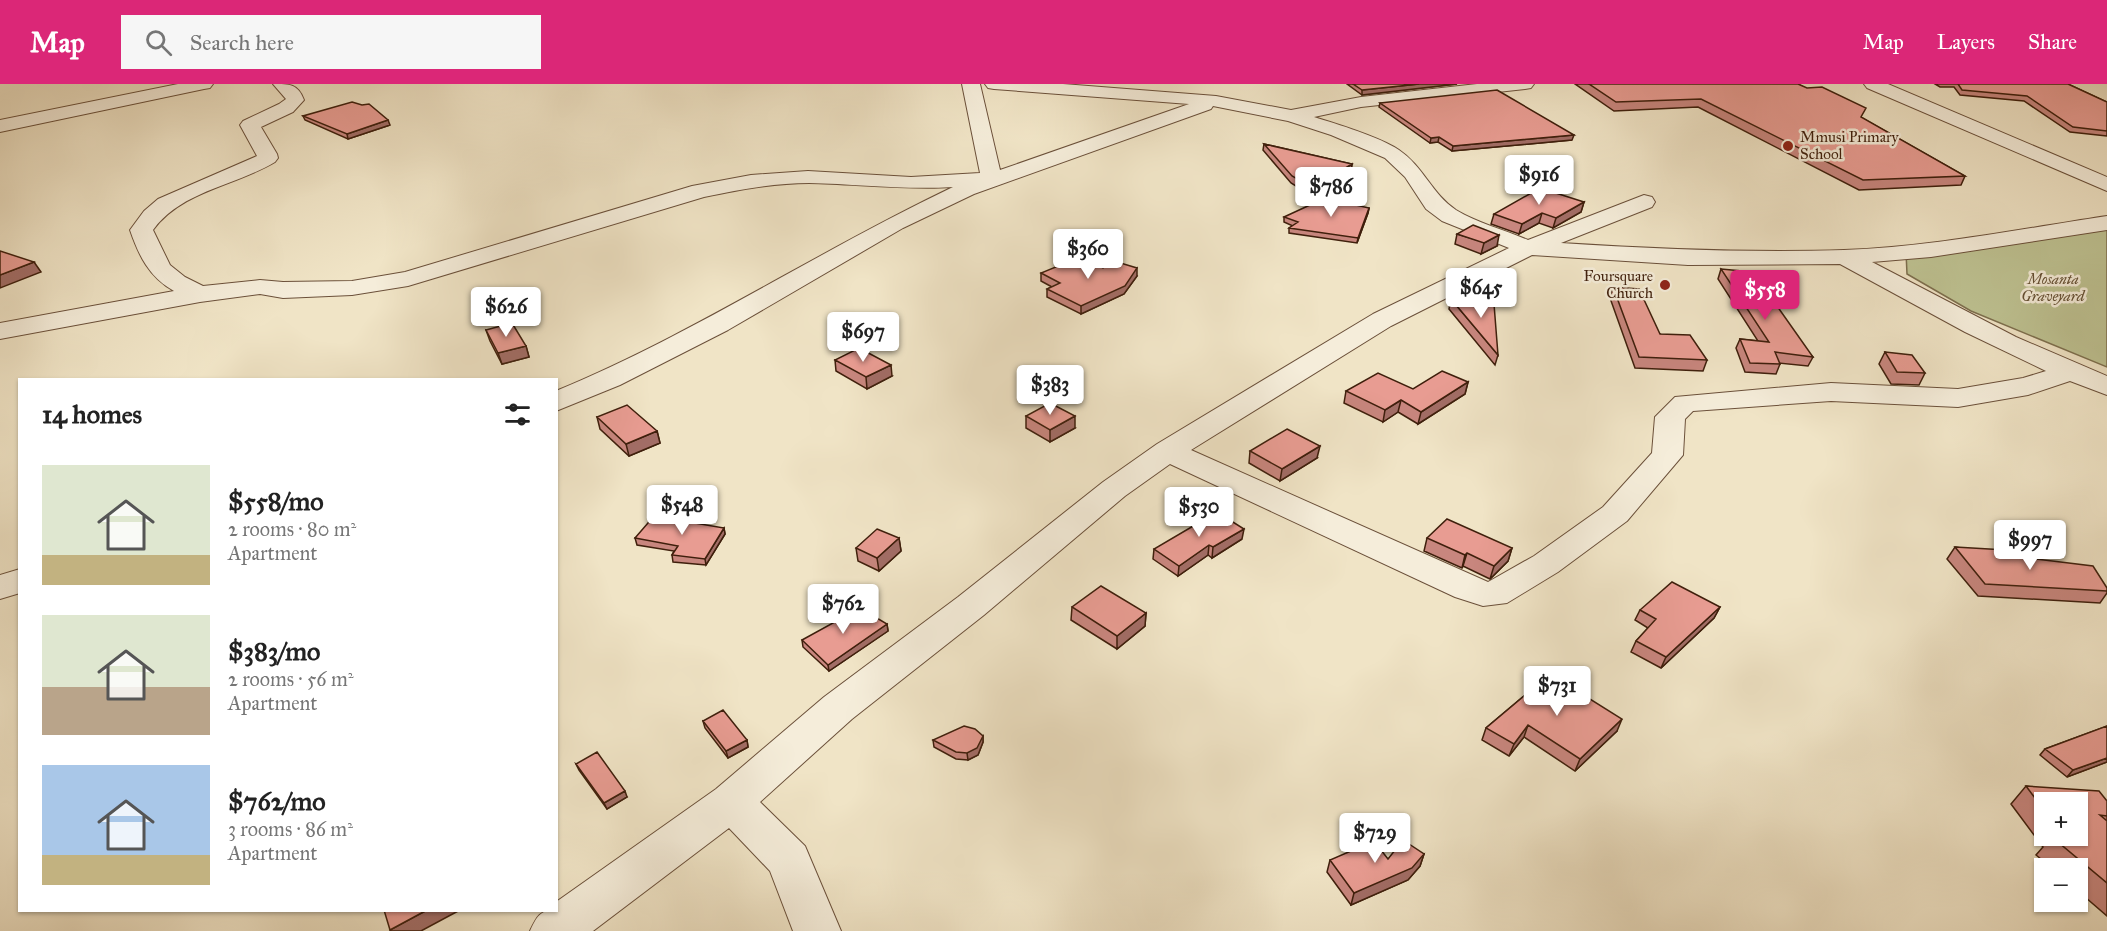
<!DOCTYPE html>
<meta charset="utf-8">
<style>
:root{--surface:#fff;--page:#f6f6f6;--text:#222;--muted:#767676;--accent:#db2777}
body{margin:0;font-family:"IM FELL Great Primer",serif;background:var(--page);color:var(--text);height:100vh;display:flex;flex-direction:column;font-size:22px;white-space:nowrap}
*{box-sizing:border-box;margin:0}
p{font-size:20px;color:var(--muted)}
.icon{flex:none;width:33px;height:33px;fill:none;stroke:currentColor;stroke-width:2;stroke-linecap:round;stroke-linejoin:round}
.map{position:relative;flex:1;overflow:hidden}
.panel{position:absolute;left:18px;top:294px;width:540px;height:534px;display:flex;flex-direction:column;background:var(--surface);border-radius:0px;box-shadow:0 2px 4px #0004}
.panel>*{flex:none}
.fabs{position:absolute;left:2034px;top:708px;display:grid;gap:12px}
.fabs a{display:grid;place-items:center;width:54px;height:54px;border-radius:0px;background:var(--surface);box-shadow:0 2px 4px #0004;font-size:30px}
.price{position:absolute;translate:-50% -51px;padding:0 14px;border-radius:6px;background:#fff;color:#222;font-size:20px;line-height:39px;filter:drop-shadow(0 2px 3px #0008)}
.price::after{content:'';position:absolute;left:50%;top:36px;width:18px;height:14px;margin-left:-9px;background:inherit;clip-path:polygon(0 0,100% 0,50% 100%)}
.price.selected{background:var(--accent);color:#fff}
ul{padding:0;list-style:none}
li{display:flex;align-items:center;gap:18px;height:150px;padding:0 24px}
li span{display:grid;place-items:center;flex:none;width:168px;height:120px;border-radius:0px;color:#555}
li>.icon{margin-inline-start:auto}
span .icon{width:72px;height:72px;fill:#fffc;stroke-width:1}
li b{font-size:26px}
h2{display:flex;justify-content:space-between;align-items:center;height:72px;padding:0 24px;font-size:26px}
header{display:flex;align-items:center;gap:36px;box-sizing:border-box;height:84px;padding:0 30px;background:var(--accent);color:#fff}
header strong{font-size:28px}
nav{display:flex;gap:33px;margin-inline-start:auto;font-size:21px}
.search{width:420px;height:54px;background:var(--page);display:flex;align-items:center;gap:15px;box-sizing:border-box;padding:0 21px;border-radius:0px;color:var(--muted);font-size:22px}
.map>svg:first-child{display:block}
</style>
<header>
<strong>Map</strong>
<div class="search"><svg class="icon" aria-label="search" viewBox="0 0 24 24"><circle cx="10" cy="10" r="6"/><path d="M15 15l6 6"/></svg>Search here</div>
<nav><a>Map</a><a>Layers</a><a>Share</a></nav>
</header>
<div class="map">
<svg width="2107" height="847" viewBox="0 0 2107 847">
<rect width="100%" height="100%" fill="#f0e4c6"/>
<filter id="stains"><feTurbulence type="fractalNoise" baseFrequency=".00333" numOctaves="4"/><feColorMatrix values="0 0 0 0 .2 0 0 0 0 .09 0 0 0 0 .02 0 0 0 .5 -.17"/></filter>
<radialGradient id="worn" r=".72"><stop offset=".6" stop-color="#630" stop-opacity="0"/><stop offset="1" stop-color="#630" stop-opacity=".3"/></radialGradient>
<path fill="#bec292" stroke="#7e704f" stroke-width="1.5" d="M 2107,141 L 2107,283 L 1971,227 L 1907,190 L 1906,168 Z"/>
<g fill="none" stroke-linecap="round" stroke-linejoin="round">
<g stroke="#6b503a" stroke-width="2">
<path id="minor" d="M 178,0 L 213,0 L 210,4 L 204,5 L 0,48 L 0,36 Z
M 273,0 C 290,0 298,0 304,16 L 293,28 L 261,43 L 277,70 L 278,74 L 275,78 C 235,102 181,107 153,146 L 170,181 L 185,193 L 203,202 L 260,196 L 283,198 L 352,197 L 405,188 L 692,102 L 751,91 L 808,87 L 911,93 L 980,89 L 962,0 L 980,0 L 1000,86 L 1189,20 L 994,5 L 988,4 L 985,0 L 1063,0 L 1216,12 L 1291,26 L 1361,13 L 1477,0 L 1534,0 L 1531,4 L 1525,5 L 1361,23 L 1314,33 C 1337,40 1380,53 1399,66 C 1423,82 1432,110 1456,126 C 1477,139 1505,146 1528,156 L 1644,111 L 1652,113 L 1655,118 L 1652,123 L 1561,159 C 1656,165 1750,169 1844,166 C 1932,163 2020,145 2107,132 L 2107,146 L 1931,173 L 1872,178 L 2016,253 L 2107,292 L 2107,311 L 2070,297 L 2028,311 L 1958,323 L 1831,317 L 1693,327 L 1685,335 L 1683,371 L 1627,437 L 1558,488 L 1507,519 L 1483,522 L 1455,513 L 1170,380 L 1125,412 L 984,531 L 852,635 L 760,718 L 805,762 L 841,847 L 793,847 L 770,787 L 729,744 L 593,847 L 530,847 C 537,832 540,826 556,826 L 556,818 L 716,705 L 824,613 L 958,513 L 1103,398 L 1157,360 L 1373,230 L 1509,164 L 1442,137 L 1426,125 L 1405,93 L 1385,74 L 1331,51 L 1288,37 L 1213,22 L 1211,25 L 974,110 L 903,144 L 728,246 L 620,301 L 556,327 L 556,307 C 694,250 818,167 953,103 C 904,106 857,100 809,99 C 774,99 739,106 704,113 L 408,202 L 352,211 L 283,214 L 260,210 L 200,218 L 0,255 L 0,239 L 174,207 C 149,193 139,172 130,146 L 144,127 L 158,115 L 257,72 L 240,41 L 243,37 L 279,20 L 286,15 ZM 1532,171 L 1688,181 L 1840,180 L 1965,248 L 2046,287 L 2023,294 L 1958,305 L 1831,299 L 1675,313 L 1655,333 L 1652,369 L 1603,423 L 1534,472 L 1488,498 L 1191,366 L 1391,242 Z
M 1864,0 L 1888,0 L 2107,93 L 2107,107 L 1867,4 Z
M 20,485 L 20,509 L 0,515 L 0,491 Z"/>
</g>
<use href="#minor" fill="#f5edda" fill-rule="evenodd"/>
</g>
<path fill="#c8867e" stroke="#3f1f0c" stroke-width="1.5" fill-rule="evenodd" d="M 1347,0 L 1457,0 L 1362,11 Z
M 1575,0 L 1798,0 L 1862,34 L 1965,92 L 1961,101 L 1859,106 L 1698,23 L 1614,27 Z
M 1935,0 L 2068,0 L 2107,18 L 2107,52 L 2070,48 L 2024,17 L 1960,11 L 1954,3 L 1940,3 Z
M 1380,19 L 1572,56 L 1452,67 L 1438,58 L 1430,59 L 1379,23 Z
M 303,32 L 390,41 L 348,55 L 305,36 Z
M 1264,60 L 1352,80 L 1351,87 L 1312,112 L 1291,99 L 1263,66 Z
M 1584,118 L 1581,128 L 1553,144 L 1539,139 L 1519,150 L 1491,140 L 1494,130 Z
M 1369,124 L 1368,129 L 1357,159 L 1289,149 L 1289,144 L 1293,142 L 1284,138 L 1284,133 Z
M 1457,150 L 1497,162 L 1481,170 L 1455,160 Z
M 1103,184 L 1137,192 L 1124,210 L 1081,230 L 1047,213 L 1047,205 L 1052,203 L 1041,197 L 1041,189 Z
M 1721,185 L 1813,273 L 1808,282 L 1779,279 L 1780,280 L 1776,290 L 1745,288 L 1736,264 L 1740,255 L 1758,257 L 1718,195 Z
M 1613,203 L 1660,250 L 1707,276 L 1703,287 L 1635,284 L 1610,214 Z
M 1451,215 L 1498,271 L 1495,281 L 1449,225 Z
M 486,246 L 526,262 L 529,273 L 502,280 L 490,257 Z
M 1885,268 L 1925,289 L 1919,301 L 1891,300 L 1879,280 Z
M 835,276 L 892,292 L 867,305 L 836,287 Z
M 1468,298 L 1465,310 L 1418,340 L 1398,328 L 1383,338 L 1344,319 L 1346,307 L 1413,305 Z
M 1026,332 L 1075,344 L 1050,358 L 1026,344 Z
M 597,333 L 657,347 L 660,359 L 629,372 L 600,345 Z
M 1250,367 L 1317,374 L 1280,397 L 1249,379 Z
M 724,444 L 725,450 L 706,481 L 673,478 L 672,471 L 674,467 L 637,461 L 635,454 Z
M 899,454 L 901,467 L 879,487 L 858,477 L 856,464 Z
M 1427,454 L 1512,464 L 1508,477 L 1490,495 L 1463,482 L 1462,484 L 1424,467 Z
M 1242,455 L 1212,474 L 1208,471 L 1178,492 L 1153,475 L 1154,465 Z
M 1955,463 L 2011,472 L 2107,504 L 2107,509 L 2100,519 L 1978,512 L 1947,475 Z
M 1072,523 L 1146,529 L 1145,542 L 1117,565 L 1071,536 Z
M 1720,523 L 1714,534 L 1661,584 L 1631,568 L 1636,557 L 1648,544 L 1635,536 L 1640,526 Z
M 887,540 L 888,547 L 829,587 L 803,563 L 802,556 Z
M 1550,590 L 1617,647 L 1575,687 L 1524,653 L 1509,672 L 1482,656 L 1486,644 Z
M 703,637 L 747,656 L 748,663 L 728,674 L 705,644 Z
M 2107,642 L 2107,678 L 2067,693 L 2040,671 L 2045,665 Z
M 983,652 L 983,658 L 978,671 L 968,676 L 956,675 L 934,663 L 933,656 Z
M 576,680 L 627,713 L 607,725 L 579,686 Z
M 2026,702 L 2107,717 L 2107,832 L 2078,807 L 2078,784 L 2052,784 L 2036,771 L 2043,763 L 2011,720 ZM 2044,718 L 2078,752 L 2044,752 Z
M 1424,770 L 1420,782 L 1408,796 L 1351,821 L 1327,788 L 1330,776 L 1388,775 Z"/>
<path fill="#a26d66" stroke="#3f1f0c" stroke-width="1.5" d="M 1419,0 L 1457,0 L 1362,11 L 1362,6 Z
M 388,36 L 390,41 L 348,55 L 347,50 Z
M 1574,51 L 1572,56 L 1452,67 L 1453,62 Z
M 1439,53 L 1438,58 L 1430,59 L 1431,54 Z
M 1352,80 L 1351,87 L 1312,112 L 1313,104 Z
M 1584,118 L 1581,128 L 1553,144 L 1556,134 Z
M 1369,124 L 1368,129 L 1357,159 L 1358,154 Z
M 1542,129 L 1539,139 L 1519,150 L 1522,140 Z
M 1499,151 L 1497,162 L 1481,170 L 1484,159 Z
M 34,178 L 41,188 L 0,204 L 0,191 Z
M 1137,184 L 1137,192 L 1124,210 L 1081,230 L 1081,222 Z
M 526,262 L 529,273 L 502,280 L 498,269 Z
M 891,281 L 892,292 L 867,305 L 866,293 Z
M 1468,298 L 1465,310 L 1418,340 L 1421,328 Z
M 1401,316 L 1398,328 L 1383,338 L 1385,326 Z
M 1075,332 L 1075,344 L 1050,358 L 1050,346 Z
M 657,347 L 660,359 L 629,372 L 626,360 Z
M 1320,362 L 1317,374 L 1280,397 L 1282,385 Z
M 724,444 L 725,450 L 706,481 L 705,475 Z
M 1244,445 L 1242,455 L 1212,474 L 1213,463 Z
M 899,454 L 901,467 L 879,487 L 877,474 Z
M 1209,461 L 1208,471 L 1178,492 L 1179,482 Z
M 1512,464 L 1508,477 L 1490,495 L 1494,482 Z
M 1467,469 L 1463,482 L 1462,484 L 1465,471 Z
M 1720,523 L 1714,534 L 1661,584 L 1666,573 Z
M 1146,529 L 1145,542 L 1117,565 L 1117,552 Z
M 887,540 L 888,547 L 829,587 L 828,581 Z
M 1622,635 L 1617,647 L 1575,687 L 1580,675 Z
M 1528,641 L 1524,653 L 1509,672 L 1514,660 Z
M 983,652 L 983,658 L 978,671 L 968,676 L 967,669 Z
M 747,656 L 748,663 L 728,674 L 726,667 Z
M 2107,674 L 2107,678 L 2067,693 L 2073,686 Z
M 625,707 L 627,713 L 607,725 L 604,719 Z
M 1424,770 L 1420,782 L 1408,796 L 1351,821 L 1354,809 Z
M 427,826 L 460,826 L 421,847 L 391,847 L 390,846 Z"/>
<path fill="#e89c92" stroke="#3f1f0c" stroke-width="1.5" d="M 1353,0 L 1419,0 L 1362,6 Z
M 1589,0 L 1798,0 L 1807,4 L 1822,3 L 1866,24 L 1861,33 L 1965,92 L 1863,96 L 1701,15 L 1616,18 Z
M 1958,0 L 2068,0 L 2107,18 L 2107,47 L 2073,43 L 2027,12 L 1962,6 Z
M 1497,6 L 1574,51 L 1453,62 L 1439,53 L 1431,54 L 1380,19 Z
M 352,18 L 362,21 L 369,20 L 388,36 L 347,50 L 303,32 Z
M 1264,60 L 1352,80 L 1313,104 L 1292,92 Z
M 1540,104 L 1584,118 L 1556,134 L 1542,129 L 1522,140 L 1494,130 Z
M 1325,114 L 1369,124 L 1358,154 L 1289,144 L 1298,138 L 1284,133 Z
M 1473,141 L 1499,151 L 1484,159 L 1457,150 Z
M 0,167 L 34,178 L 0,191 Z
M 1080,173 L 1103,184 L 1114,177 L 1137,184 L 1125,202 L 1081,222 L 1047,205 L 1060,199 L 1041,189 Z
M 1721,185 L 1753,188 L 1813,273 L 1775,268 L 1780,280 L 1750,279 L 1740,255 L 1769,258 Z
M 1613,203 L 1639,205 L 1660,250 L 1690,251 L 1707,276 L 1639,273 Z
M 1451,215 L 1494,220 L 1498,271 Z
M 512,239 L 526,262 L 498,269 L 486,246 Z
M 859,264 L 891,281 L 866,293 L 835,276 Z
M 1885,268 L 1912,271 L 1925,289 L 1897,288 Z
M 1442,287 L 1468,298 L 1421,328 L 1401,316 L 1385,326 L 1346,307 L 1378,289 L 1413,305 Z
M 1050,319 L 1075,332 L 1050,346 L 1026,332 Z
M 627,321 L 657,347 L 626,360 L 597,333 Z
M 1287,345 L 1320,362 L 1282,385 L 1250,367 Z
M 1217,428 L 1244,445 L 1213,463 L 1209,461 L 1179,482 L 1154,465 Z
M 654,432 L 724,444 L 705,475 L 672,471 L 678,462 L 635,454 Z
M 1447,435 L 1512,464 L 1494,482 L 1467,469 L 1465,471 L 1427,454 Z
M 877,445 L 899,454 L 877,474 L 856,464 Z
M 1955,463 L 2006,466 L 2011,472 L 2093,482 L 2107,504 L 2107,507 L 1985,500 Z
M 1672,498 L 1720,523 L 1666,573 L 1636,557 L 1656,535 L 1640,526 Z
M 1101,502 L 1146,529 L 1117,552 L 1072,523 Z
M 860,524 L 887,540 L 828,581 L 802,556 Z
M 1550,590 L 1622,635 L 1580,675 L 1528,641 L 1514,660 L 1486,644 Z
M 723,626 L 747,656 L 726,667 L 703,637 Z
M 964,642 L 975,645 L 983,652 L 977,664 L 967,669 L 956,668 L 933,656 Z
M 2107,642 L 2107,674 L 2073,686 L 2045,665 Z
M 597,668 L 625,707 L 604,719 L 576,680 Z
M 2026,702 L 2099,707 L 2107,717 L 2107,732 L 2100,731 L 2107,737 L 2107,799 L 2052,753 L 2055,752 L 2078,752 L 2078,718 L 2044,718 L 2044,726 Z
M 1403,756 L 1424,770 L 1412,784 L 1354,809 L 1330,776 L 1374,757 L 1388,775 Z
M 384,826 L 427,826 L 390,846 Z"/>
<g fill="#8f2418" stroke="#f5edda" stroke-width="2">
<circle cx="1788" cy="62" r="6"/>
<circle cx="1665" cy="201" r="6"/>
</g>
<g text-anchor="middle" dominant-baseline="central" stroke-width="5" stroke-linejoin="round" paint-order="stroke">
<g font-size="15" fill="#3f1f0c" stroke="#f5edda" text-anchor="start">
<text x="1800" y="53">Mmusi Primary<tspan x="1800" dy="17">School</tspan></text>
<text x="1653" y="192" text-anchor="end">Foursquare<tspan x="1653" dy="17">Church</tspan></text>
</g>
<g font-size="15" font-style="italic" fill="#655034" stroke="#f5edda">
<text x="2053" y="195">Mosanta<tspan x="2053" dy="17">Graveyard</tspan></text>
</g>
</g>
<rect width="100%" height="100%" filter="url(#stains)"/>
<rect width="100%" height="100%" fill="url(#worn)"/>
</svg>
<div class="fabs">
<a>+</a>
<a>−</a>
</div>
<b class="price" style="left:1539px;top:122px">$916</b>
<b class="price" style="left:1331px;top:134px">$786</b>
<b class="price" style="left:1088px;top:196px">$360</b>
<b class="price" style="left:1481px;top:235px">$645</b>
<b class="price selected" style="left:1765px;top:237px">$558</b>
<b class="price" style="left:506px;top:254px">$626</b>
<b class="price" style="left:863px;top:279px">$697</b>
<b class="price" style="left:1050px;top:332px">$383</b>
<b class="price" style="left:682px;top:452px">$548</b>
<b class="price" style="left:1199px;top:454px">$530</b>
<b class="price" style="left:2030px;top:487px">$997</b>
<b class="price" style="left:843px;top:551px">$762</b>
<b class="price" style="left:1557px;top:633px">$731</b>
<b class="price" style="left:1375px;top:780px">$729</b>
<section class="panel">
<h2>14 homes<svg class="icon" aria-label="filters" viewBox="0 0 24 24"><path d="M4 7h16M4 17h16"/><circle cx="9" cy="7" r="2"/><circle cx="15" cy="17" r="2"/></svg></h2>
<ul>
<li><span style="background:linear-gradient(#dfe7d0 75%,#c2b280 0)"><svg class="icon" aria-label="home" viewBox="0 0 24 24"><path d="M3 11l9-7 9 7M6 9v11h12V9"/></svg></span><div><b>$558/mo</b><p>2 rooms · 80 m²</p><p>Apartment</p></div></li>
<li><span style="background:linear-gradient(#dfe7d0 60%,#b9a48a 0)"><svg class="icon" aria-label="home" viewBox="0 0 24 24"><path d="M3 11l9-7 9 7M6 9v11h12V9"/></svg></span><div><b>$383/mo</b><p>2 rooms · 56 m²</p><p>Apartment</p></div></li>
<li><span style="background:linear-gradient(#a9c7e8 75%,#c2b280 0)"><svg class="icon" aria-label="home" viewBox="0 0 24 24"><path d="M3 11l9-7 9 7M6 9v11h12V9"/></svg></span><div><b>$762/mo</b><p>3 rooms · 86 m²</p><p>Apartment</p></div></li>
</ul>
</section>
</div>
